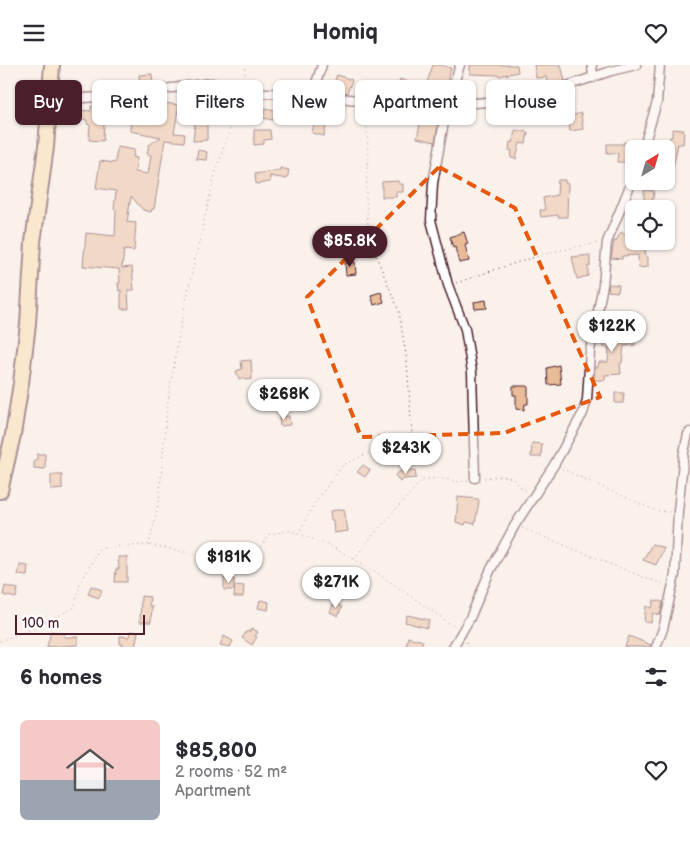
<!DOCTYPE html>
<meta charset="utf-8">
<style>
:root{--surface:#fff;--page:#f2f2f3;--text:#2b2b33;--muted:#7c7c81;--accent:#4a1f2b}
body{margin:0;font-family:"Balsamiq Sans",sans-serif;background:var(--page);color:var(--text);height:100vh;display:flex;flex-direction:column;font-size:19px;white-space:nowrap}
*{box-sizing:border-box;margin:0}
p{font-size:16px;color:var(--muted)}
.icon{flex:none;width:28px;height:28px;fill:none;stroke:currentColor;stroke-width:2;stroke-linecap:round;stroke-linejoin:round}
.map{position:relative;height:582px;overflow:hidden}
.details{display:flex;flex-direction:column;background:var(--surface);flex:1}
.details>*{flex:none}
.banner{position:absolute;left:15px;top:15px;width:660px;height:45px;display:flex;gap:10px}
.needle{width:32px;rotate:37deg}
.tools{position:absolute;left:625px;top:75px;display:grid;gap:10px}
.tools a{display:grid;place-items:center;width:50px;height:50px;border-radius:8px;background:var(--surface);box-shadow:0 1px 4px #0004;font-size:25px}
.scale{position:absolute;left:15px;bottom:12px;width:130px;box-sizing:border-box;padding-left:5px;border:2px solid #4a1f2b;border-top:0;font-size:14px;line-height:18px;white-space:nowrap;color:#4a1f2b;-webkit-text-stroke:4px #fff;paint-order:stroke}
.price{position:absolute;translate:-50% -42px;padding:0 11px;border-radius:18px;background:#fff;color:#222;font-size:16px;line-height:32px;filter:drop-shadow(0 1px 2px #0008)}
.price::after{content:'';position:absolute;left:50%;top:30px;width:15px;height:11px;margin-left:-8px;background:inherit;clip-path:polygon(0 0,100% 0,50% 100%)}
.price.active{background:var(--accent);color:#fff}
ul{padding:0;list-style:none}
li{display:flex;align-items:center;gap:15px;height:125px;padding:0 20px}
li span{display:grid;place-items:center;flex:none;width:140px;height:100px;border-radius:8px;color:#555}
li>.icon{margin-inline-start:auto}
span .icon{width:60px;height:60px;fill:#fffc;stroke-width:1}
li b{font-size:21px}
h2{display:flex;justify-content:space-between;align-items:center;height:60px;padding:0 20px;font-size:21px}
.chip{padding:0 18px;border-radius:8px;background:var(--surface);box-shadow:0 1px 4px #0004;font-size:18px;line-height:45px}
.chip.active{background:var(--accent);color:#fff}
header{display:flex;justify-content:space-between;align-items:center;height:65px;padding:0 20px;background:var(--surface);font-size:22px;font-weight:800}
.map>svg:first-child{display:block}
</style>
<header><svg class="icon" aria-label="menu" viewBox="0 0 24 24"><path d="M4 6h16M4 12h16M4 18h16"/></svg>Homiq<svg class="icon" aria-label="heart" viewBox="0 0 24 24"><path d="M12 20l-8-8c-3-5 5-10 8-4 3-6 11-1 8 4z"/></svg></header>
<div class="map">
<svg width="690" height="582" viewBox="0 0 690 582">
<rect width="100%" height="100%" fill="#faf1eb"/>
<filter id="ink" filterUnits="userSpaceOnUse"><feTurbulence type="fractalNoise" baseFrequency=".02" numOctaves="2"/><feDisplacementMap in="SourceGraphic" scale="10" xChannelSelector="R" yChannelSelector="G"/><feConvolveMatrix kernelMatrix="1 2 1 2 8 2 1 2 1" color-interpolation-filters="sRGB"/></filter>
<g filter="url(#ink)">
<path fill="#e8bb99" stroke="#4a1f2b" d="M 433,0 L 441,0 L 451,3 L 446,20 L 438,35 L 428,35 L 416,30 L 415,35 L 413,35 L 396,29 L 400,14 L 425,23 Z
M 470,0 L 517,0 L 518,7 L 499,11 L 499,10 L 470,9 Z
M 534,0 L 561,0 L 565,16 L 548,21 L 546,12 L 536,13 Z
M 152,9 L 153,20 L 141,23 L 139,10 Z
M 337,10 L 352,15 L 347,28 L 332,23 Z
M 165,38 L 179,40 L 174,68 L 185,69 L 184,77 L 165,75 L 154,144 L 152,144 L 151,147 L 143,145 L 131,131 L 127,157 L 136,158 L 134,186 L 124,185 L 122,203 L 132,202 L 134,225 L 128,225 L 129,244 L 121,244 L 121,225 L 119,226 L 118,218 L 120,218 L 119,204 L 83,201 L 86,168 L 115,171 L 116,145 L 114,144 L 116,126 L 96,123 L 100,96 L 115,98 L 117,82 L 135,85 L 133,92 L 137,93 L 135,107 L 148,109 L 151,90 L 147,89 L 149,80 L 161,72 L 130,66 L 131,53 L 133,53 L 135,42 L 145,44 L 143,55 L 162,58 Z
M 281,40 L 290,41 L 288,51 L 280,50 Z
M 91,41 L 105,42 L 103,76 L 89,75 L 90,60 L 87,59 L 87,55 L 78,53 L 79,45 L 91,46 Z
M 265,43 L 275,45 L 273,55 L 263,53 Z
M 581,48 L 583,64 L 570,66 L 568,52 Z
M 421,55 L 438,59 L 435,77 L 417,73 Z
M 195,58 L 207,59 L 207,75 L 193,76 Z
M 314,58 L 326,61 L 324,71 L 312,68 Z
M 672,64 L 684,65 L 683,79 L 678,79 L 673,102 L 666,100 L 666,81 L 670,72 L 672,72 Z
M 254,65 L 270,65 L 271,74 L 264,75 L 264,79 L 254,80 Z
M 515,65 L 528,67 L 526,79 L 520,78 L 516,94 L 511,93 L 512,86 L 509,85 L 510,77 L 513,78 Z
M 624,77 L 639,77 L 638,84 L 634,84 L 634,97 L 617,97 L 618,88 L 607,88 L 607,79 L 624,79 Z
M 198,85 L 207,87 L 206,95 L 196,94 Z
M 280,103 L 289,105 L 287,114 L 270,111 L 270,117 L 256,119 L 255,109 L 280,105 Z
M 558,115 L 565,115 L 565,118 L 568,119 L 567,152 L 558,152 L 558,150 L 541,152 L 540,145 L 545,145 L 543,133 L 557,130 Z
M 399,116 L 399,119 L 403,119 L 403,127 L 396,127 L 396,132 L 382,132 L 382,117 Z
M 644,125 L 654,126 L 653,134 L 652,134 L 652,143 L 644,143 Z
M 464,167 L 468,179 L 465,180 L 469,196 L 459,198 L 455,182 L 453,183 L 450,172 Z
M 621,167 L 630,173 L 634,172 L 634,176 L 644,176 L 646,192 L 648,192 L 648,202 L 639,203 L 638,190 L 622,191 L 622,194 L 611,193 L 614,176 L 616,176 Z
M 590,190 L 590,201 L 588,201 L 588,211 L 577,214 L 572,192 Z
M 355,197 L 356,209 L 346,210 L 345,198 Z
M 609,219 L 619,220 L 618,227 L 608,226 Z
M 381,227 L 384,237 L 374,240 L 371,230 Z
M 486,235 L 487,243 L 475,244 L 474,237 Z
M 615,258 L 616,275 L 635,273 L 635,280 L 624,281 L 622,298 L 620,298 L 621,309 L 605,310 L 605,315 L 594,315 L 595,302 L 598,302 L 599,297 L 608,297 L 609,283 L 603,282 L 603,259 Z
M 251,295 L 252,314 L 245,315 L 244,312 L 239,314 L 236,306 L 242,304 L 241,296 Z
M 559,300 L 561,319 L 548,320 L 547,303 Z
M 513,321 L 528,321 L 528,339 L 525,339 L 524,345 L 516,344 L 516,330 L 513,330 Z
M 615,328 L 624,328 L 623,338 L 615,338 Z
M 289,351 L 290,360 L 280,361 L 279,352 Z
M 532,378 L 542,379 L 541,392 L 531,392 Z
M 37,389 L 45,389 L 45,404 L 34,403 L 34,395 L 37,395 Z
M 363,400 L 370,405 L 365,412 L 357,407 Z
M 415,405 L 416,413 L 404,414 L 400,417 L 395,410 L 401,406 Z
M 51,410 L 62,410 L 62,424 L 51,425 Z
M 458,432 L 478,434 L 479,436 L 475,459 L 466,457 L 465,460 L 456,457 Z
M 344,444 L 348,466 L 334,468 L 333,455 L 331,455 L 330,446 Z
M 652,479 L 664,483 L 656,500 L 643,495 Z
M 118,492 L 127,492 L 127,517 L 115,517 L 116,504 L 119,504 Z
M 20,500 L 28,501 L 27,511 L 18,510 Z
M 224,513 L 234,514 L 234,525 L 224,525 Z
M 235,520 L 244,521 L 243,532 L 234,532 Z
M 5,521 L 18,524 L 16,533 L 3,530 Z
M 91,521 L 102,525 L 99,533 L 88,529 Z
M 141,531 L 150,532 L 149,541 L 152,541 L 151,557 L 140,557 Z
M 260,535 L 269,537 L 268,545 L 258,543 Z
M 654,535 L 663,537 L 660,550 L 653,548 L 651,558 L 644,557 L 646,541 L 652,543 Z
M 334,538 L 342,542 L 338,551 L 330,547 Z
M 407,550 L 429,555 L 427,563 L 405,557 Z
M 252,563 L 258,567 L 255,571 L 257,572 L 252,580 L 242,573 L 247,566 L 249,567 Z
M 51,566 L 65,569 L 64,572 L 78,572 L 78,580 L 47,582 Z
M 130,566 L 138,567 L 135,582 L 122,582 L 123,579 L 120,579 L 120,571 L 129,572 Z
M 224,571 L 233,576 L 230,582 L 220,580 Z
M 629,571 L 651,580 L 650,582 L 625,582 Z
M 408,572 L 423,576 L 420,582 L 406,582 Z"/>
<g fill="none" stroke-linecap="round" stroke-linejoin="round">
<g stroke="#4a1f2b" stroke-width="11">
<path id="street" d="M 460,0 L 447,40 L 433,118 L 431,155 L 448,220 L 465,264 L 472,307 L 475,413
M 592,0 L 593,13
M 312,30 L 322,0
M 50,35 L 134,30 L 164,24 L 212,18 L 242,27 L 312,30 L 413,41 L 447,40 L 528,34 L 611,6 L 636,0
M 643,84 L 657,37 L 660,0
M 453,582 L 470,553 L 490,506 L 515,460 L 554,400 L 583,348 L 587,335 L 590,286 L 603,220 L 607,177 L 634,111
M 656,582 L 663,564 L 675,510 L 678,446 L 684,387 L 688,369 L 690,367"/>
</g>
<g stroke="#4a1f2b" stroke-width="18">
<path id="highway" d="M 0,426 L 13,370 L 21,318 L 28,259 L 33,177 L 46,82 L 52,0"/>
</g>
<path stroke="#4a1f2b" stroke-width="1" stroke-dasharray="1 4" stroke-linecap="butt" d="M 243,19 L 246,0
M 456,218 C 503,202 549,185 599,178
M 562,404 L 654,445 L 669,447
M 484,413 C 493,412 507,409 514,415 C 519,420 521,423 528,426
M 522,463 L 645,513 L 665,519
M 298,469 L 315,437 L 343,400 L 412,368 L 407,297 L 399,246 L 369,174 L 366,132 L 368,89 L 366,45
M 150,480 L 244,499 L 257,487 L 269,469 L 290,466 L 327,479 L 376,507 L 455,562
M 354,494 C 375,466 399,442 422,415 L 438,413 L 459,417 L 468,415
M 0,576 L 27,566 L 74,543 L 80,519 L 99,484 L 120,481 L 149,480 L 159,436 L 167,342 L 179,269 L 193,203 L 216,105 L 240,35
M 466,577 L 468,582"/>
<use href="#street" stroke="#fff" stroke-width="8"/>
<use href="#highway" stroke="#f9deab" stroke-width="14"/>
</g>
</g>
<path d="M0 0H690V582H0ZM 439,102 L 515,143 L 600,332 L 504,368 L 361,372 L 307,232 Z" fill="#faf1eb" fill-opacity=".55" fill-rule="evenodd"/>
<path fill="none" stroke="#e8590c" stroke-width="4" stroke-dasharray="10 6" stroke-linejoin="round" d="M 439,102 L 515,143 L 600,332 L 504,368 L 361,372 L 307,232 Z"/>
</svg>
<div class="tools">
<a><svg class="needle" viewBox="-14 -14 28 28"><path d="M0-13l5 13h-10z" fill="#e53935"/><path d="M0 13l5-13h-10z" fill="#7c7c81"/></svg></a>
<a><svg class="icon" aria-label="locate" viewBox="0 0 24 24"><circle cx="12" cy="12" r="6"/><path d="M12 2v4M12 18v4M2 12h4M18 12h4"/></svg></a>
</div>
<div class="scale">100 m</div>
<b class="price active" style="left:350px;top:203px">$85.8K</b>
<b class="price" style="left:612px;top:288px">$122K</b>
<b class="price" style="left:284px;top:356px">$268K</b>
<b class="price" style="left:406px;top:410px">$243K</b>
<b class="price" style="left:229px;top:519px">$181K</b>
<b class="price" style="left:336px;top:544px">$271K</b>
<div class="banner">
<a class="chip active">Buy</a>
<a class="chip">Rent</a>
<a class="chip">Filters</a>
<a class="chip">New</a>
<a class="chip">Apartment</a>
<a class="chip">House</a>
</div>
</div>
<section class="details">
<h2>6 homes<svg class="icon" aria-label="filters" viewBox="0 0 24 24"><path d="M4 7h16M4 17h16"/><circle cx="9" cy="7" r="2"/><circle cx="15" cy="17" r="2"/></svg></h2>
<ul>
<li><span style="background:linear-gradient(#f6c9c9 60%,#9aa5b1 0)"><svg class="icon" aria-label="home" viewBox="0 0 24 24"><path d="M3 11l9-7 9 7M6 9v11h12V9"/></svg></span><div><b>$85,800</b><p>2 rooms · 52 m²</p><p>Apartment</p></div><svg class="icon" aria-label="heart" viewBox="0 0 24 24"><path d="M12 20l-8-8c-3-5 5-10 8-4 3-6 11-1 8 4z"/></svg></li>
</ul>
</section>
